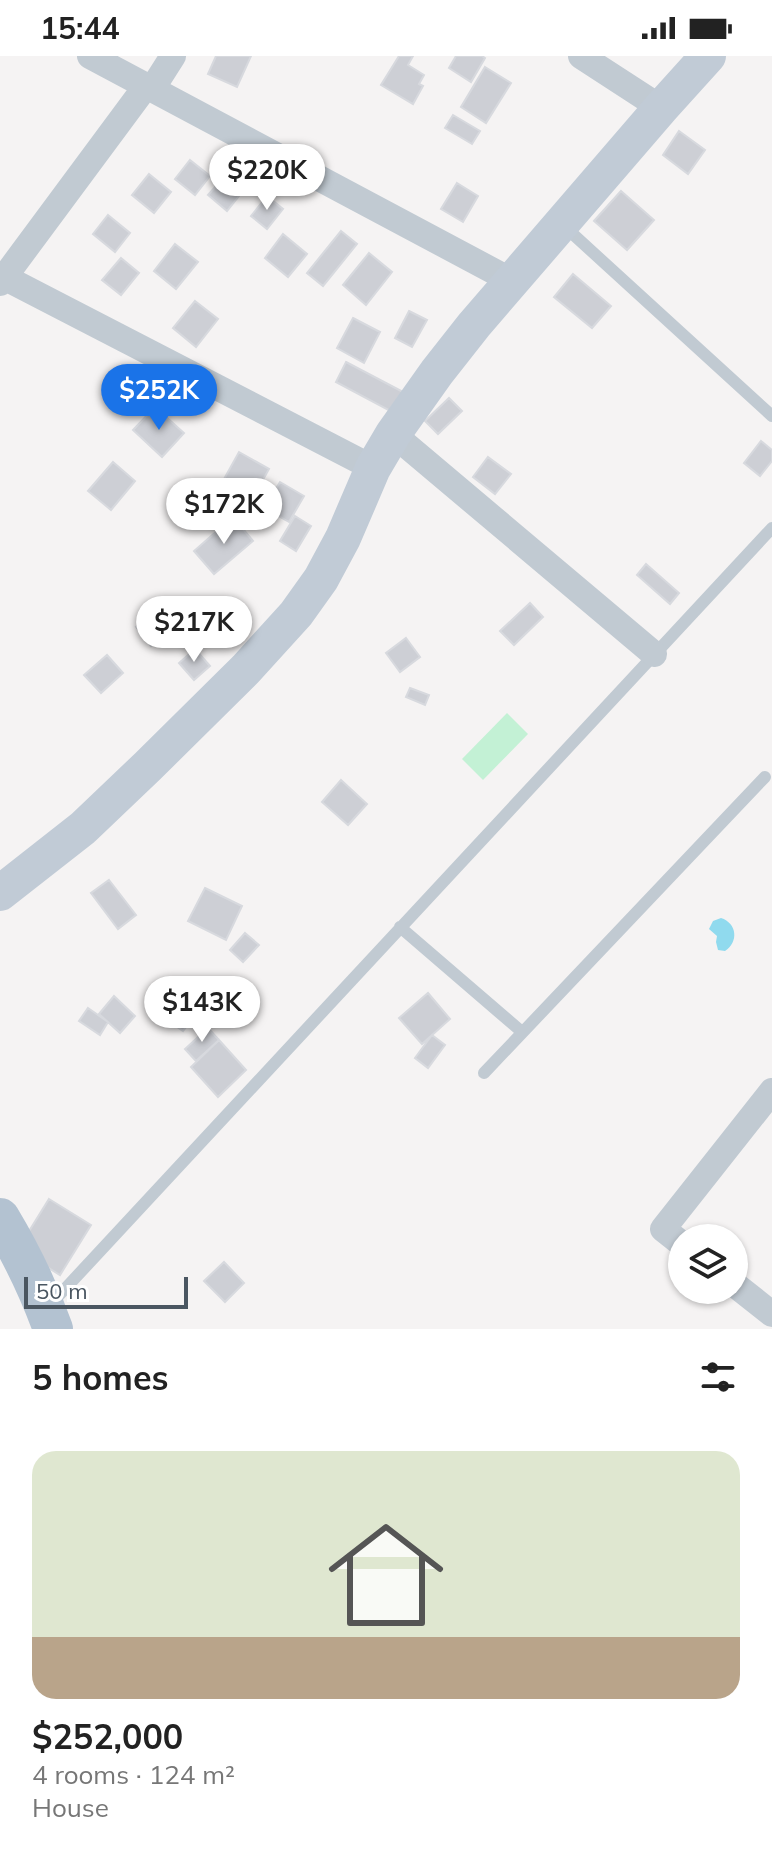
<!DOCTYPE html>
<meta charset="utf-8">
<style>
:root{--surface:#fff;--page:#f2f2f2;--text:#222;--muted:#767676;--accent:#1a73e8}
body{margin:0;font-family:Mulish,sans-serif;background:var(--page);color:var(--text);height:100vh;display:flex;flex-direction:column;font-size:30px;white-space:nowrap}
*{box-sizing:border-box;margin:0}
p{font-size:26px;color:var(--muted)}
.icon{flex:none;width:44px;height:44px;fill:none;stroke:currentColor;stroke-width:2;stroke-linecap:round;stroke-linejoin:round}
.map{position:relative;height:1273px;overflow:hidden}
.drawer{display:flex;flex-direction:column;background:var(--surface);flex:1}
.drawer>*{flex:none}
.buttons{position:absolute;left:668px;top:1168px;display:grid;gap:16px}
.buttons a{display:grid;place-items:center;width:80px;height:80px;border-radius:50%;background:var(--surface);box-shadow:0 2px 6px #0004;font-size:40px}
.scale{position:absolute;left:24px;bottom:20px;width:164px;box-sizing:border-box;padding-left:8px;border:4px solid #4a5661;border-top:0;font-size:22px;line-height:28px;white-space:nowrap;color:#4a5661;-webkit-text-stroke:6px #fff;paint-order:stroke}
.price{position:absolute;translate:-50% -68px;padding:0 18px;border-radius:28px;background:#fff;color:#222;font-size:26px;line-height:52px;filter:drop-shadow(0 2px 4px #0008)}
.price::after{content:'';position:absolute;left:50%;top:48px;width:24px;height:18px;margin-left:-12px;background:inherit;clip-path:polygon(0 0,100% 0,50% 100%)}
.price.active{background:var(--accent);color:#fff}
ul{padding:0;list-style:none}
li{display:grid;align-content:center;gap:16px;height:424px;padding:0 32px}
li span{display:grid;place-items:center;height:248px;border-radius:24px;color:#555}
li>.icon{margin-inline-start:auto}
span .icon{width:144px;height:144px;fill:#fffc;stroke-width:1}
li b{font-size:34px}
h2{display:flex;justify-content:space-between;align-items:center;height:96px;padding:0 32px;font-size:34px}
.status{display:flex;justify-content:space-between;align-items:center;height:56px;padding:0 40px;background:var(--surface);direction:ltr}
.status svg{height:22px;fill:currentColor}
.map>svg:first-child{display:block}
</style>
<div class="status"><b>15:44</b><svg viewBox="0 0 49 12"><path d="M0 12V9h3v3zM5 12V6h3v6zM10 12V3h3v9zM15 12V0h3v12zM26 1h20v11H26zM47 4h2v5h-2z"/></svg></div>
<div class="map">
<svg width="772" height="1273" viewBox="0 0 772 1273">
<rect width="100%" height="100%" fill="#f5f3f3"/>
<path fill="#c3f1d5" d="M 507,657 L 528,678 L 483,724 L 462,703 Z"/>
<path fill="#90daee" d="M 721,862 C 737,867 739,886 725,895 L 718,894 L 716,886 L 717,880 L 709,873 L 713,865 Z"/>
<path fill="#cdcfd5" stroke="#d7d9de" stroke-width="2" d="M 216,0 L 251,0 L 237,31 L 208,18 Z
M 399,0 L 413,0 L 408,9 L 424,19 L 419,28 L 423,30 L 413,48 L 381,29 Z
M 456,0 L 482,0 L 485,2 L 471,26 L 449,12 Z
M 485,11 L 511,27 L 486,67 L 461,51 Z
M 453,59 L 480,75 L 472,88 L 445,72 Z
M 679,75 L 705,94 L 688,118 L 663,99 Z
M 190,104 L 210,120 L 195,139 L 175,123 Z
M 149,118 L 171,136 L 154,157 L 132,139 Z
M 225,120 L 243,135 L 227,155 L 208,139 Z
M 457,127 L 478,140 L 463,166 L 441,153 Z
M 621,135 L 654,164 L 627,194 L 594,165 Z
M 267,140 L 283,153 L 267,173 L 251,160 Z
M 108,159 L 130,177 L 115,196 L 93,178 Z
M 341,175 L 357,188 L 323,230 L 307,217 Z
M 283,178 L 307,198 L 288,221 L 265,202 Z
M 175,188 L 198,206 L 176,233 L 154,215 Z
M 369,197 L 392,216 L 366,249 L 343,229 Z
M 121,202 L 139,217 L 121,239 L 102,224 Z
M 573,218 L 611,250 L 592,272 L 554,241 Z
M 195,245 L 218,263 L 196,291 L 173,272 Z
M 409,255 L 427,264 L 412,291 L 395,282 Z
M 353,262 L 380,276 L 364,307 L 337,292 Z
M 346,306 L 405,337 L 394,357 L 336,326 Z
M 449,342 L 462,355 L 438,378 L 425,365 Z
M 155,351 L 184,377 L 162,401 L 133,374 Z
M 761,385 L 772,394 L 772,405 L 760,420 L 744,407 Z
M 239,396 L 269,413 L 254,440 L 224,423 Z
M 488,401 L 511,418 L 495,438 L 473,421 Z
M 113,406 L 135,425 L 111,454 L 88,435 Z
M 280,426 L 304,440 L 289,466 L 264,452 Z
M 295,460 L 311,470 L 296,495 L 280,485 Z
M 233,461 L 253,485 L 214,518 L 194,495 Z
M 646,508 L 679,537 L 670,548 L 637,519 Z
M 530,547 L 543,561 L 514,589 L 500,575 Z
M 155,555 L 171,574 L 151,590 L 136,571 Z
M 406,582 L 420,601 L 400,616 L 386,597 Z
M 195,593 L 210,610 L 194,624 L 179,607 Z
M 107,599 L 123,617 L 101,637 L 84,619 Z
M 410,632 L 429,639 L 425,649 L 406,641 Z
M 341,724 L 367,748 L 348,769 L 322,746 Z
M 109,824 L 136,859 L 118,873 L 91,837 Z
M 205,832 L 242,850 L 226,884 L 188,865 Z
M 245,877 L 259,889 L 243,906 L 230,894 Z
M 428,937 L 450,963 L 422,988 L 399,962 Z
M 114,940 L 135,960 L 120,977 L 99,958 Z
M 174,942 L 196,958 L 183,975 L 162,960 Z
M 88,952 L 108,966 L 100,979 L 79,965 Z
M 208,972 L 219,984 L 196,1005 L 185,993 Z
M 432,979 L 445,989 L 428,1012 L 415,1002 Z
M 219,984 L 246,1014 L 218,1041 L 191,1011 Z
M 49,1143 L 91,1169 L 60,1219 L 18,1193 Z
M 224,1206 L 244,1227 L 225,1246 L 204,1225 Z"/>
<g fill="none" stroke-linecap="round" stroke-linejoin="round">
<path stroke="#c1cad2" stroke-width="12" d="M 564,170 L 772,360
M 400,871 L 522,976
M 484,1017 L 765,721
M 50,1249 L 772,472"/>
<path stroke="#c1cad2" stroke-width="26" d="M 90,0 L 512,225
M 581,0 L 661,52
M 152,33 L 173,0
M 0,219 L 373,412
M 0,227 L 146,30
M 393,378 L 654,598
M 682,1188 L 663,1173 L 772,1035
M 734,1228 L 772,1258"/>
<path stroke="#c1cbd6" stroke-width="36" d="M 0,837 L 83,772 L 148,710 L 246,613 L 296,558 L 321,523 L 343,482 L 373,412 L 393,378 L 437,316 L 474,269 L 661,52 L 708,0"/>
<path stroke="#b3c2d1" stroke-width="40" d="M 0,1162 C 21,1197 39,1234 53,1273"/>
</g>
</svg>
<div class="buttons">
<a><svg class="icon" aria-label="layers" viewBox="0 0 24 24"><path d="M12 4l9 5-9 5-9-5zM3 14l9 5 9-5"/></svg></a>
</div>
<div class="scale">50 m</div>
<b class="price" style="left:267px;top:156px">$220K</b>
<b class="price active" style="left:159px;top:376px">$252K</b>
<b class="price" style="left:224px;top:490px">$172K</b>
<b class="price" style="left:194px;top:608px">$217K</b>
<b class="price" style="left:202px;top:988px">$143K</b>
</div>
<section class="drawer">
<h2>5 homes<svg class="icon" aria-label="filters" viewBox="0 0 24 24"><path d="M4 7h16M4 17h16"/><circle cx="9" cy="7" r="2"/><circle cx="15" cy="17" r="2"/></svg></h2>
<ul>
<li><span style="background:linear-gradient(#dfe7d0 75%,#b9a48a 0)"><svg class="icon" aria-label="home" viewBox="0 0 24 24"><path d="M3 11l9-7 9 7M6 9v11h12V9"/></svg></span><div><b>$252,000</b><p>4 rooms · 124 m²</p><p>House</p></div></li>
</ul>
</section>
